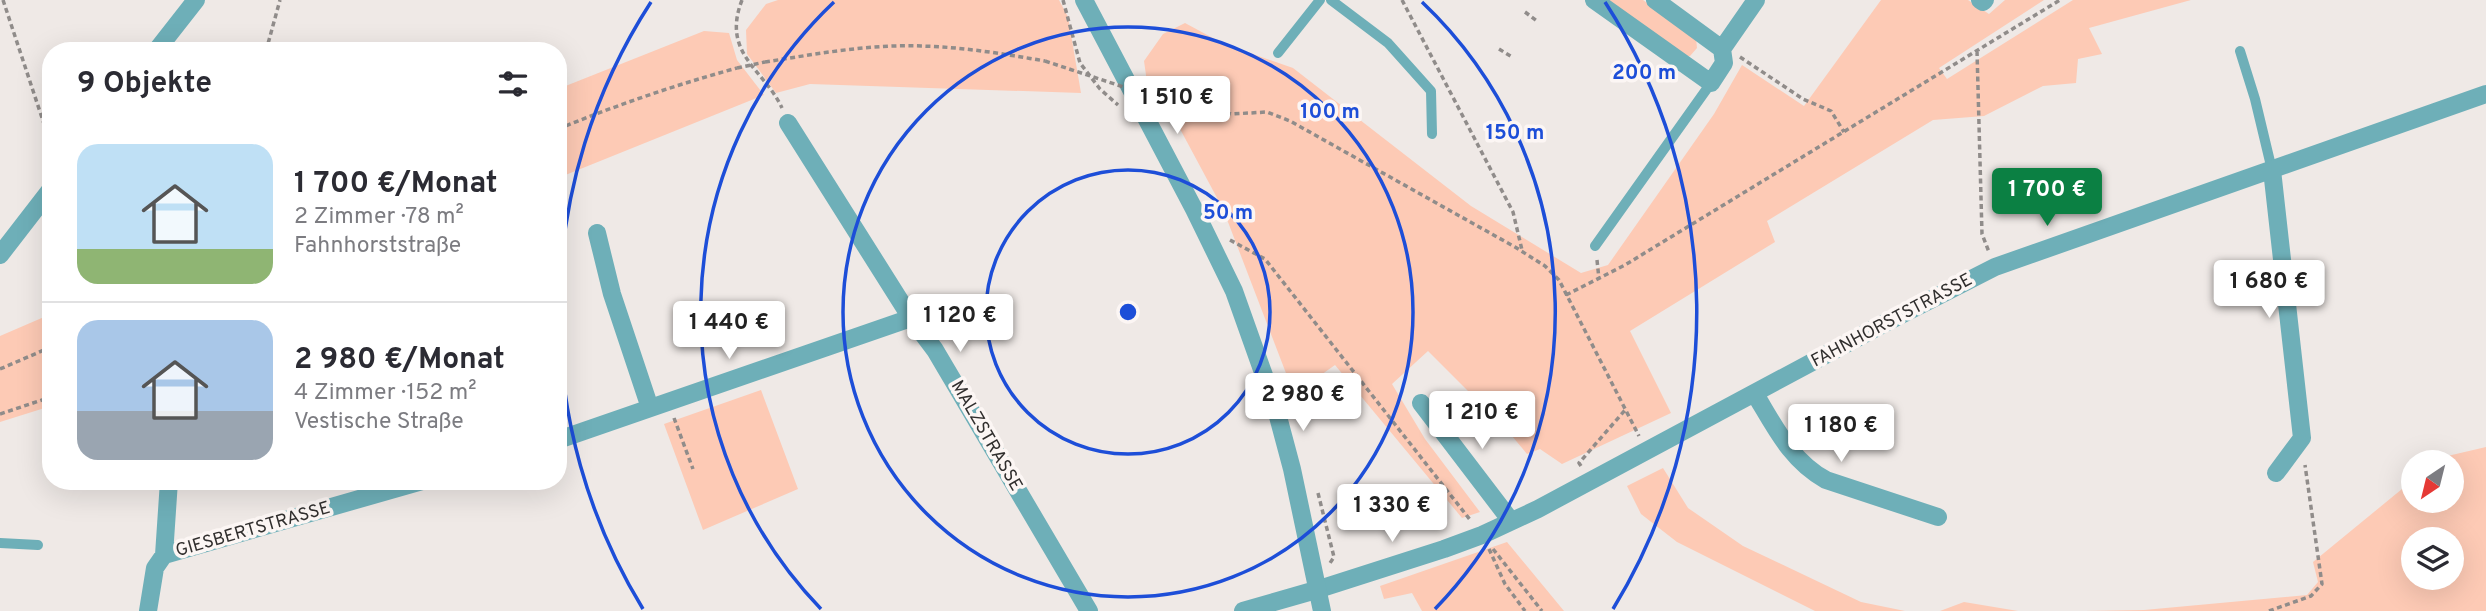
<!DOCTYPE html>
<html lang="de">
<meta charset="utf-8">
<style>
:root{--surface:#fff;--page:#f2f2f3;--text:#2b2b33;--muted:#7c7c81;--line:#e1e1e2;--accent:#0b8043}
body{margin:0;font-family:Overpass,sans-serif;background:var(--page);color:var(--text);height:100vh;display:flex;flex-direction:column;font-size:26px;white-space:nowrap}
*{box-sizing:border-box;margin:0}
p{font-size:23px;color:var(--muted)}
.icon{flex:none;width:38px;height:38px;fill:none;stroke:currentColor;stroke-width:2;stroke-linecap:round;stroke-linejoin:round}
.map{position:relative;flex:1;overflow:hidden}
.panel{position:absolute;left:42px;top:42px;width:525px;height:448px;display:flex;flex-direction:column;background:var(--surface);border-radius:28px;box-shadow:0 7px 28px #0002}
.panel>*{flex:none}
.needle{width:46px;rotate:215deg}
.controls{position:absolute;left:2401px;top:450px;display:grid;gap:14px}
.controls a{display:grid;place-items:center;width:63px;height:63px;border-radius:50%;background:var(--surface);box-shadow:0 7px 28px #0002;font-size:35px}
.price{position:absolute;translate:-50% -60px;padding:0 16px;border-radius:7px;background:#fff;color:#222;font-size:23px;line-height:46px;filter:drop-shadow(0 2px 4px #0008)}
.price::after{content:'';position:absolute;left:50%;top:42px;width:21px;height:16px;margin-left:-10px;background:inherit;clip-path:polygon(0 0,100% 0,50% 100%)}
.price.on{background:var(--accent);color:#fff}
ul{padding:0;list-style:none}
li{display:flex;align-items:center;gap:21px;height:175px;padding:0 35px}
li+li{border-top:2px solid var(--line)}
li span{display:grid;place-items:center;flex:none;width:196px;height:140px;border-radius:21px;color:#555}
li>.icon{margin-inline-start:auto}
span .icon{width:84px;height:84px;fill:#fffc;stroke-width:1}
li b{font-size:30px}
h2{display:flex;justify-content:space-between;align-items:center;height:84px;padding:0 35px;font-size:30px}
.map>svg:first-child{display:block}
</style>
<div class="map">
<svg width="2486" height="611" viewBox="0 0 2486 611">
<rect width="100%" height="100%" fill="#efe9e6"/>
<path fill="#fdcab5" fill-rule="evenodd" d="M 778,0 L 1059,0 L 1068,17 L 1081,93 L 810,84 L 776,93 L 747,54 L 746,30 L 766,4 Z
M 1607,0 L 1643,0 L 1696,38 L 1697,48 L 1690,56 L 1684,56 Z
M 1881,0 L 1968,0 L 1989,14 L 2005,0 L 2044,0 L 1939,68 L 1947,79 L 2073,0 L 2191,0 L 2089,28 L 2102,54 L 2078,59 L 2076,83 L 2043,86 L 1984,116 L 1933,120 L 1767,221 L 1775,242 L 1630,331 L 1671,413 L 1562,464 L 1540,449 L 1527,454 L 1507,430 L 1428,351 L 1392,384 L 1425,439 L 1480,512 L 1462,518 L 1335,365 L 1294,394 L 1223,209 L 1172,114 L 1147,82 L 1144,61 L 1163,34 L 1185,23 L 1224,44 L 1293,68 L 1471,206 L 1581,273 L 1608,265 L 1714,114 L 1742,65 L 1804,106 Z
M 704,31 L 729,33 L 737,60 L 764,95 L 558,178 L 558,89 Z
M 51,314 L 51,406 L 0,422 L 0,336 Z
M 761,390 L 798,489 L 703,530 L 664,424 Z
M 2486,447 L 2486,611 L 2085,611 L 2144,610 L 2307,595 L 2318,582 L 2313,562 L 2413,480 L 2413,500 L 2452,500 L 2452,462 L 2435,462 L 2439,458 ZM 2413,539 L 2452,539 L 2452,578 L 2413,578 Z
M 1663,468 L 1688,508 L 1743,546 L 1861,602 L 1905,611 L 1815,611 L 1677,542 L 1641,514 L 1627,486 Z
M 1507,542 L 1564,611 L 1422,611 L 1412,593 L 1384,599 L 1380,586 Z
M 1964,602 L 2018,611 L 1940,611 Z"/>
<g fill="none" stroke-linecap="round" stroke-linejoin="round">
<path stroke="#908c8a" stroke-width="3.5" stroke-dasharray="5 3.5" stroke-linecap="butt" d="M 3,0 L 51,145
M 742,0 C 721,54 764,69 782,108
M 1063,0 L 1080,63 L 1100,89 L 1118,105
M 1402,0 L 1513,212 L 1522,250
M 1525,12 L 1537,21
M 1499,49 L 1512,57
M 266,51 L 280,0
M 1977,51 L 1982,234 L 1989,252
M 1740,57 L 1803,99 L 1831,111 L 1844,132
M 765,62 C 816,54 869,44 921,46 C 963,47 1004,54 1045,61
M 1184,107 L 1232,114 L 1267,112 L 1290,121 L 1515,247 L 1545,266 L 1559,280 L 1639,436
M 558,129 C 617,105 675,85 737,68
M 1230,240 L 1265,259 L 1471,521
M 1597,260 L 1599,279
M 1566,295 L 1625,265 L 2060,0
M 0,369 L 51,347
M 0,414 L 51,397
M 674,418 L 693,469
M 1581,466 L 1579,463 L 1626,409
M 1318,493 L 1334,557 L 1330,563
M 1489,549 L 1505,584 L 1525,611
M 1493,549 L 1542,611
M 2269,611 L 2311,596 L 2322,584 L 2305,465"/>
<path stroke="#6eafb8" stroke-width="10" d="M 1331,0 L 1388,43 L 1431,91 L 1432,134
M 2240,51 L 2255,99 L 2272,170
M 1278,53 L 1320,0
M 1595,246 L 1711,83
M 0,543 L 38,545"/>
<path stroke="#6eafb8" stroke-width="18" d="M 1594,0 L 1711,83 L 1724,63 L 1722,49 L 1655,0
M 1980,0 L 1983,2 L 1985,0
M 1722,49 L 1756,0
M 156,51 L 196,0
M 788,123 L 911,318 L 935,350 L 1089,611
M 2272,170 L 2302,438 L 2276,473
M 597,233 L 612,294 L 650,408
M 0,255 L 51,189
M 1755,394 C 1775,427 1791,461 1826,480 L 1938,517
M 1421,403 L 1511,521
M 558,440 L 911,318
M 164,555 L 422,481
M 1316,590 L 1444,549 L 1482,535 L 1538,509 L 1887,322 L 1995,267 L 2486,94
M 148,611 L 155,568 L 164,555 L 169,481"/>
<path stroke="#6eafb8" stroke-width="18" d="M 1084,0 L 1194,209 L 1234,291 L 1276,409 L 1292,469 L 1322,611
M 1243,611 L 1316,590"/>
<path stroke="#908c8a" stroke-width="3.5" stroke-dasharray="5 3.5" stroke-linecap="butt" d="M 1045,61 L 1184,107
M 737,68 L 765,62"/>
</g>
<g fill="none" stroke="#1d4ed8" stroke-width="3.5">
<circle cx="1128" cy="312" r="142"/>
<circle cx="1128" cy="312" r="285"/>
<path d="M821 609A427 427 0 0 1 834 2M1422 2A427 427 0 0 1 1435 609"/>
<path d="M643 609A569 569 0 0 1 651 2M1605 2A569 569 0 0 1 1613 609"/>
</g>
<g text-anchor="middle" dominant-baseline="central" stroke-width="7" stroke-linejoin="round" paint-order="stroke">
<g font-size="18" fill="#312f2e" stroke="#fcf6f4">
<text transform="translate(1892 321) rotate(-28)">FAHNHORSTSTRASSE</text>
<text transform="translate(986 436) rotate(60)">MALZSTRASSE</text>
<text transform="translate(253 530) rotate(-16)">GIESBERTSTRASSE</text>
</g>
</g>
<circle cx="1128" cy="312" r="10" fill="#1d4ed8" stroke="#fcf6f4" stroke-width="3.5"/>
<g font-size="21" text-anchor="middle" font-weight="bold" fill="#1d4ed8" stroke="#fcf6f4" stroke-width="7" stroke-linejoin="round" paint-order="stroke">
<text x="1644" y="79">200 m</text>
<text x="1330" y="118">100 m</text>
<text x="1515" y="139">150 m</text>
<text x="1228" y="219">50 m</text>
</g>
</svg>
<div class="controls">
<a><svg class="needle" viewBox="-14 -14 28 28"><path d="M0-13l5 13h-10z" fill="#e53935"/><path d="M0 13l5-13h-10z" fill="#7c7c81"/></svg></a>
<a><svg class="icon" aria-label="layers" viewBox="0 0 24 24"><path d="M12 4l9 5-9 5-9-5zM3 14l9 5 9-5"/></svg></a>
</div>
<b class="price" style="left:1177px;top:136px">1 510 €</b>
<b class="price on" style="left:2047px;top:228px">1 700 €</b>
<b class="price" style="left:2269px;top:320px">1 680 €</b>
<b class="price" style="left:960px;top:354px">1 120 €</b>
<b class="price" style="left:729px;top:361px">1 440 €</b>
<b class="price" style="left:1303px;top:433px">2 980 €</b>
<b class="price" style="left:1482px;top:451px">1 210 €</b>
<b class="price" style="left:1841px;top:464px">1 180 €</b>
<b class="price" style="left:1392px;top:544px">1 330 €</b>
<section class="panel">
<h2>9 Objekte<svg class="icon" aria-label="filters" viewBox="0 0 24 24"><path d="M4 7h16M4 17h16"/><circle cx="9" cy="7" r="2"/><circle cx="15" cy="17" r="2"/></svg></h2>
<ul>
<li><span style="background:linear-gradient(#bfe0f5 75%,#8fb573 0)"><svg class="icon" aria-label="home" viewBox="0 0 24 24"><path d="M3 11l9-7 9 7M6 9v11h12V9"/></svg></span><div><b>1 700 €/Monat</b><p>2 Zimmer · 78 m²</p><p>Fahnhorststraße</p></div></li>
<li><span style="background:linear-gradient(#a9c7e8 65%,#9aa5b1 0)"><svg class="icon" aria-label="home" viewBox="0 0 24 24"><path d="M3 11l9-7 9 7M6 9v11h12V9"/></svg></span><div><b>2 980 €/Monat</b><p>4 Zimmer · 152 m²</p><p>Vestische Straße</p></div></li>
</ul>
</section>
</div>
